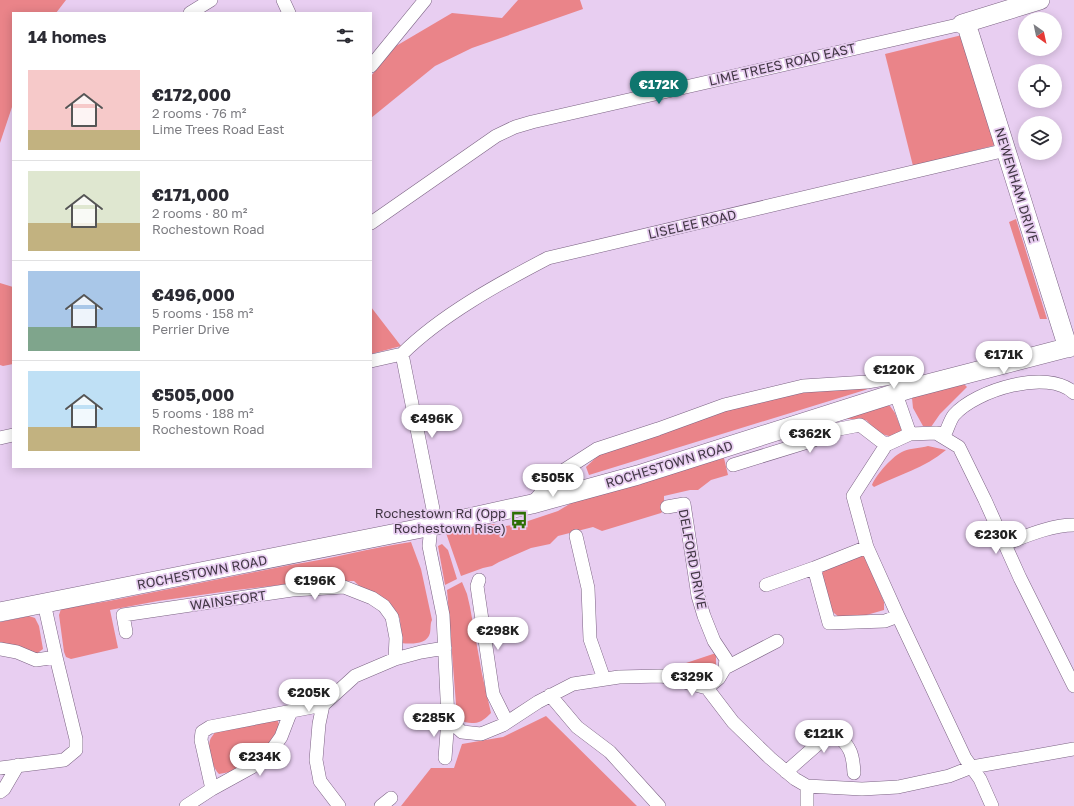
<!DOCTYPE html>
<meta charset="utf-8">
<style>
:root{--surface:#fff;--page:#f2f2f3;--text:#2b2b33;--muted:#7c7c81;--line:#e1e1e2;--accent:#0f766e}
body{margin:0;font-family:"Golos Text",sans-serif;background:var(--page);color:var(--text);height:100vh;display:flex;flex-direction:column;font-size:15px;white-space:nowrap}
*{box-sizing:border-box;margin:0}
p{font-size:13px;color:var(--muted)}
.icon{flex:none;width:22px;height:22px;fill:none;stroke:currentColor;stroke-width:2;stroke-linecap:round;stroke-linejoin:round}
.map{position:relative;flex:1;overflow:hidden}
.drawer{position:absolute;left:12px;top:12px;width:360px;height:456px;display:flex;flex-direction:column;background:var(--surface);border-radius:0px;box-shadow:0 2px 10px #0003}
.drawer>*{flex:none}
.needle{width:26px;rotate:147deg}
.controls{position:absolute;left:1018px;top:12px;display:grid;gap:8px}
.controls a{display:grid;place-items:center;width:44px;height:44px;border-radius:50%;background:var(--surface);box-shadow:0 2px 10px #0003;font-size:20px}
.price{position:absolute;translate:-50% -34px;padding:0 9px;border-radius:14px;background:#fff;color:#222;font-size:13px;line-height:26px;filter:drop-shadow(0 1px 2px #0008)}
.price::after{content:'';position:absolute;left:50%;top:24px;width:12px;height:9px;margin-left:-6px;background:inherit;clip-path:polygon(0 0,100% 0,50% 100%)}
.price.current{background:var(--accent);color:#fff}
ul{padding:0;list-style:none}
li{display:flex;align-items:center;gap:12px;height:100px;padding:0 16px}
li+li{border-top:1px solid var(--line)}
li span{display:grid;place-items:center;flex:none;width:112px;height:80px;border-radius:0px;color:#555}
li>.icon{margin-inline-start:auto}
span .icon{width:48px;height:48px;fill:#fffc;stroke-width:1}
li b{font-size:17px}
h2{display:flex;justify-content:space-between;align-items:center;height:48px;padding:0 16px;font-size:17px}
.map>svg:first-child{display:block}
</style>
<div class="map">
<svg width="1074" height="806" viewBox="0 0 1074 806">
<rect width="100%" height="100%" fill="#e8cef1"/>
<path fill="#ea8489" d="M 0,0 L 66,0 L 56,13 L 13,13 L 13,104 L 0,143 Z
M 518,0 L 580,0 L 583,9 L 472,48 L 435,66 L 371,118 L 371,76 L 396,46 L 452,13 L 502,18 Z
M 962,35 L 996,145 L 913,166 L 885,54 Z
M 1016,219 L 1047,319 L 1040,319 L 1009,222 Z
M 0,283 L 13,287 L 13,364 L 3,366 L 0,365 Z
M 371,307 L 401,346 L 371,354 Z
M 888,382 L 865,390 L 589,475 L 586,467 L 603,451 L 686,422 L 804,389 Z
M 963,383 L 967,387 L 940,414 L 931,427 L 923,426 L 913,408 L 912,398 L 920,394 Z
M 884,405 L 890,406 L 895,413 L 902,431 L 897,437 C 881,436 878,432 866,420 L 848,419 L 844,417 Z
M 928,446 L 946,450 C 925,468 898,475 874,487 L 872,485 C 876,475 893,455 904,451 C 911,448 921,448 928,446 Z
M 724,458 L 728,475 L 711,480 L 698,490 L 690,490 L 664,496 L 664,501 L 665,509 L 661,513 L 602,531 L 593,527 L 558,536 L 550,544 L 531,548 L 499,562 L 492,566 L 483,568 L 461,576 L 446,533 L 491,524 L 506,526 L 522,523 L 558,511 L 573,502 L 591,495 Z
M 579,469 L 582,478 L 553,486 L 555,483 Z
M 411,542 L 421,569 L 432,620 C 430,624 431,628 430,633 C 427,645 411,644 401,643 L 400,619 L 393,607 L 372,598 L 354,581 L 298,583 L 236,590 L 158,601 L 110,610 L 118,648 L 71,659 L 66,657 L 64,652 L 59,615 L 61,609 L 109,601 L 290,565 C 331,559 370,548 411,542 Z
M 442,544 L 448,550 L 457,579 L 445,585 L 438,546 Z
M 864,555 L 884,602 L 884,610 L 863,616 L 839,617 L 829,609 L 822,574 L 823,569 L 856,557 Z
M 462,582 L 467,594 L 470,607 L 482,674 L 491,713 C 487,717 481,723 474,723 C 463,724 451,717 456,704 L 447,590 Z
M 29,616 L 35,618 L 39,626 L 43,649 L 35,655 L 0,644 L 0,622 Z
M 716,653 L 716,667 L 707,677 L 677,666 Z
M 546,716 L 637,806 L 401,806 L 431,768 L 454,768 L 462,744 L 503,737 Z
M 267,720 L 278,721 L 280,728 L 262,754 L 235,771 L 219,774 C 212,767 207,750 210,740 C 211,737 214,734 215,732 Z"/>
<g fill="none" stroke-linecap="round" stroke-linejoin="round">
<g stroke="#7b6383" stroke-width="14">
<path id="street" d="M 283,0 L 289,13
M 190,13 L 211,0
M 371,66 L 425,0
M 371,223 L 496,136 L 515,127 L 532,122 L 962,24
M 402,354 C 441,315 500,283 548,258 L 1006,150
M 402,354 L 433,509 L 429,546 L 443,615 L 448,719 L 445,758
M 371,361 L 402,354
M 896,394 L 910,434
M 936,433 L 945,434 C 948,428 950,420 954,415 C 976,390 1048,368 1074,393
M 0,438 L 13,435
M 733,465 L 814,440 L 834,430 L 860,425 L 886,445
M 532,504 L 555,476 L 597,449 L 658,429 L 724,405 L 803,386 L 867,382 L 908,375 L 924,385
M 576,536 L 588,588 L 590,639 L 604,679
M 1005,544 C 1026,536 1051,525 1074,525
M 814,568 L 829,623 L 885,621 L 898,616
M 479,580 L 477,586 L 493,694 L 507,722
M 766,585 L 814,568 L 867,547
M 126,632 L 123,615 L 292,590 L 344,587 L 372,598 L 384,606 L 392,617 L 396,638 L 395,659 L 421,652 L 445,648
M 0,649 L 17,652 L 36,660 L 56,657
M 725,668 L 777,641
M 707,688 L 733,722 L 770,758 L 795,779 L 807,786 L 862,789 L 898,787 L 949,776 L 972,767 L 1074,749
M 550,695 L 577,727 L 610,752 L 659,806
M 448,719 L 462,732 L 481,734 L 503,725 L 538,702 L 573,684 L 619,677 L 662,676 L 707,688 L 719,678 L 725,668 L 726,659 L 714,641 L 704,616 L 698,596 L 684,504 L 667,507
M 0,768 L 64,760 L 76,750 L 76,739 L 56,657 L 44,603
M 786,772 L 827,736 L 837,735 C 851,747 853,755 854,773
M 807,786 L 807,806
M 212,789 L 201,740 L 202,732 L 210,727 L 323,705
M 0,792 L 4,789 L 18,765
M 186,806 L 212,789 L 252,767 L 269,754 L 281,737 L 291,711
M 339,806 L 320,781 L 316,760 L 319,724 L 323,705 L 355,676 L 395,659
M 381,806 L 391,798
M 992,806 L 980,779 L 965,758 L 898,616 L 867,547 L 853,496 L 886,445 L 910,434 L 936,433 L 959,447 L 985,500 L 1020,578 L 1074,686"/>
</g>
<g stroke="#7b6383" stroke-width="20">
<path id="secondary" d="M 966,23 L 1068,348
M 962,24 L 1040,0
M 0,612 L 432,526 L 532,504 L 638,475 L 912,388 L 1074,346"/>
</g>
<use href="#street" stroke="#fff" stroke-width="13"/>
<use href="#secondary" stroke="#fff" stroke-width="19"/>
</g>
<defs>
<g id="bus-bare" transform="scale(1.38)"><path d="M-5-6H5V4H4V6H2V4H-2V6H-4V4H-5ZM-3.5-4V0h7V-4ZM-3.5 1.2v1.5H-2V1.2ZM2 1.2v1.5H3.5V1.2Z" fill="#2d6e05" stroke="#e8cef1" stroke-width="2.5" paint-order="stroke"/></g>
</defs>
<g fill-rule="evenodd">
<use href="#bus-bare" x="519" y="520"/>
</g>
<g text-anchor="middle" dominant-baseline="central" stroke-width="3.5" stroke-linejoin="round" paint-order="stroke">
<g font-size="13" fill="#423745" stroke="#e8cef1">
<text transform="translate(782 64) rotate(-13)">LIME TREES ROAD EAST</text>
<text transform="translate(1017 185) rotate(73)">NEWENHAM DRIVE</text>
<text transform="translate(692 224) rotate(-13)">LISELEE ROAD</text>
<text transform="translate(669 464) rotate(-17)">ROCHESTOWN ROAD</text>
<text transform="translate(693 559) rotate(79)">DELFORD DRIVE</text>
<text transform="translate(202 572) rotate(-11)">ROCHESTOWN ROAD</text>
<text transform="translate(228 600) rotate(-8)">WAINSFORT</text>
</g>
<g font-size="13" fill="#423745" stroke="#e8cef1" text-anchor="end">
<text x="506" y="513">Rochestown Rd (Opp<tspan x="506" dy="15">Rochestown Rise)</tspan></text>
</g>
</g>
</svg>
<div class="controls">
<a><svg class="needle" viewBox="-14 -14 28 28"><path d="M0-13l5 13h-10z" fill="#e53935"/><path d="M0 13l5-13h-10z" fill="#7c7c81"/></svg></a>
<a><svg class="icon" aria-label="locate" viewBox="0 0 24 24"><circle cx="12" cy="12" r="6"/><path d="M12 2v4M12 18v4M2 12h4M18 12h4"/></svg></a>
<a><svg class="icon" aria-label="layers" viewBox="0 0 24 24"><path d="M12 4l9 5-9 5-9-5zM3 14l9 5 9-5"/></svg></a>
</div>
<b class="price current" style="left:659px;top:105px">€172K</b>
<b class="price" style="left:1004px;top:375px">€171K</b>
<b class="price" style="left:894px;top:390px">€120K</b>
<b class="price" style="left:432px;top:439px">€496K</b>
<b class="price" style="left:810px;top:454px">€362K</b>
<b class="price" style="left:553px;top:498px">€505K</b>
<b class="price" style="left:996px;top:555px">€230K</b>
<b class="price" style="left:315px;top:601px">€196K</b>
<b class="price" style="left:498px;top:651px">€298K</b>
<b class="price" style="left:692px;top:697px">€329K</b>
<b class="price" style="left:309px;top:713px">€205K</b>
<b class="price" style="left:434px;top:738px">€285K</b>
<b class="price" style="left:824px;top:754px">€121K</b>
<b class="price" style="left:260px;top:777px">€234K</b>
<section class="drawer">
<h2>14 homes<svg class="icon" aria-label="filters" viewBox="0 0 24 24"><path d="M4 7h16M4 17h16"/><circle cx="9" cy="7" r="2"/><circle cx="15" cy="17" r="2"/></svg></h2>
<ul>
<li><span style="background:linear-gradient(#f6c9c9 75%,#c2b280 0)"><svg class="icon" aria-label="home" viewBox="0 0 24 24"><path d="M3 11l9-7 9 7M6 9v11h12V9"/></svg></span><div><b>€172,000</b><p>2 rooms · 76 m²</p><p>Lime Trees Road East</p></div></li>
<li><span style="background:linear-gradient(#dfe7d0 65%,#c2b280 0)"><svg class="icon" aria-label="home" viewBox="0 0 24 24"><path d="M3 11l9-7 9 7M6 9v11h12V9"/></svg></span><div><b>€171,000</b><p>2 rooms · 80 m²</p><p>Rochestown Road</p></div></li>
<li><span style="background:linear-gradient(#a9c7e8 70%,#7fa58c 0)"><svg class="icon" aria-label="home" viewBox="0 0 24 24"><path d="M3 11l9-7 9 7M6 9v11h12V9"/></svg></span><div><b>€496,000</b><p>5 rooms · 158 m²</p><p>Perrier Drive</p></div></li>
<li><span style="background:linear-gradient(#bfe0f5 70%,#c2b280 0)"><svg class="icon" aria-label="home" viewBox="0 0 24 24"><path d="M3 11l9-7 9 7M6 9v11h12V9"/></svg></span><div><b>€505,000</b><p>5 rooms · 188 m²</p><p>Rochestown Road</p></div></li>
</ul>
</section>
</div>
